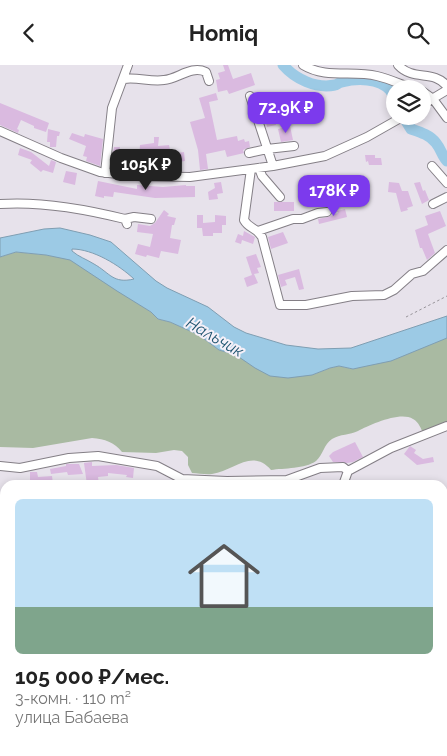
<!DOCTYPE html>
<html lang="ru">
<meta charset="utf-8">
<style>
:root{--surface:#fff;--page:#f2f2f2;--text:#222;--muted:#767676;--accent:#7c3aed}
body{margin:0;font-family:Raleway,sans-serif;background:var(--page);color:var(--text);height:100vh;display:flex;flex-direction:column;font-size:19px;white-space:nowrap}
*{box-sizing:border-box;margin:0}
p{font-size:16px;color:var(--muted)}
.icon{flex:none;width:28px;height:28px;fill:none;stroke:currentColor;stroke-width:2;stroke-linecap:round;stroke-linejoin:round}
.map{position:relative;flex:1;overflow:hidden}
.side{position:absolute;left:0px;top:415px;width:448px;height:276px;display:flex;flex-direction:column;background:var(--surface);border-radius:15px 15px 0 0;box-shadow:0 2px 8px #0003}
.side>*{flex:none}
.buttons{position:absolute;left:386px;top:15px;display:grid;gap:10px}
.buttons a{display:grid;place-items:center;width:45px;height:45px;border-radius:50%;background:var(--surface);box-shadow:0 2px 8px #0003;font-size:25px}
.price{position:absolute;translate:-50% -42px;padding:0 11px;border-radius:10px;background:var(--accent);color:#fff;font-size:16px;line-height:32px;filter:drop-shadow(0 1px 2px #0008)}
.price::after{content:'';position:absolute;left:50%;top:30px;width:15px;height:11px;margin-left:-8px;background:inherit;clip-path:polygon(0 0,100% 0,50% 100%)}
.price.current{background:#222;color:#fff}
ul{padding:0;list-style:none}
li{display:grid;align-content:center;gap:10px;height:265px;padding:0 15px}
li span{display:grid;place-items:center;height:155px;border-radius:8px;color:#555}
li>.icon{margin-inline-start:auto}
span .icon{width:90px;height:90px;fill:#fffc;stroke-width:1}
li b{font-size:21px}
header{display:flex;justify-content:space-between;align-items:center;height:65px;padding:0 15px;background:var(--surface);font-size:22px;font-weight:700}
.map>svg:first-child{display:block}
</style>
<header><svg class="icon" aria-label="back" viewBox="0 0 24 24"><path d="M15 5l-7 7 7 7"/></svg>Homiq<svg class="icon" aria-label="search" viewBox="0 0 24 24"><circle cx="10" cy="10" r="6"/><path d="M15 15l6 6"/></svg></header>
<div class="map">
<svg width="447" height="691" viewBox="0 0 447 691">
<rect width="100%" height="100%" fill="#e7e2eb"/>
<path fill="#a9baa2" d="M 16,187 L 46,190 L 70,194 L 151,247 L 158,254 L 170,257 L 199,270 L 219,285 L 236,290 L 312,310 L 330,303 L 339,301 L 353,304 L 447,273 L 447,361 L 424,370 C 421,364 419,357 413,354 C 400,346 370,360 358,366 C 350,370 340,369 332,374 C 324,379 323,390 316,396 C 305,404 284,403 271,405 C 252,383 234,406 212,409 C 206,410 198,408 192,408 L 188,400 L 188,392 L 182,386 L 174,385 L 156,388 L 122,387 C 114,377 105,374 92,373 L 33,383 L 0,382 L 0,192 Z
M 447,621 L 447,691 L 416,691 L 418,686 L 442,686 L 443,628 Z"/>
<path fill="#9ccae5" stroke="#7f9eb2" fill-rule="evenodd" d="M 60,163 L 90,170 L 111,177 L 156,216 L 167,223 L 208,242 L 234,262 L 246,268 L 286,280 L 318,284 L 351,283 L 447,251 L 447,273 L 391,296 L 367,301 L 353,304 L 339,301 L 330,303 L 312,310 L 288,313 L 270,311 L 255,303 L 236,290 L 219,285 L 199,270 L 170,257 L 158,254 L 151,247 L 117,226 L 70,195 L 46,190 L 16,187 L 0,192 L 0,173 L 44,164 ZM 72,184 C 93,184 119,200 134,214 C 113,219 110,208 94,199 C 86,194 79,192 72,186 Z"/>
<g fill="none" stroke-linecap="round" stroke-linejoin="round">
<path stroke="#9ccae5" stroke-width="11" d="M 283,0 C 295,14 316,24 335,20 C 337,20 339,17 342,17 C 357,13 379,13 390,25 C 392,28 394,32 395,35
M 403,51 L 411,64 C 420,67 430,70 436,78 C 441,84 442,91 447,96
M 442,628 L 447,621
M 416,691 L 418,686"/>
</g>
<path fill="#dabae0" d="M 223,0 L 228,0 L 233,14 L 251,8 L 255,20 L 229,29 L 227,25 L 218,27 L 216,15 L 220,14 L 218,8 L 225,6 Z
M 216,28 L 218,35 L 209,37 L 217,75 L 237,71 L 238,76 L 244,74 L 245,77 L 249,76 L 250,82 L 243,85 L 244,88 L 227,92 L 225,85 L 206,89 L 208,104 L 200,105 L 198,85 L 190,57 L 205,53 L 199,33 Z
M 0,38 L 49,58 L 46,67 L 34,63 L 34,61 L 21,55 L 17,64 L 19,65 L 18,68 L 0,60 Z
M 273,46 L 276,60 L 267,62 L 264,48 Z
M 290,61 L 293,75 L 281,77 L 278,64 Z
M 48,64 L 60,67 L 59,71 L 57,71 L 56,82 L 50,82 L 50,77 L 47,77 Z
M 72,68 L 84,72 L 85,69 L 103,74 L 100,101 L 86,96 L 87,92 L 83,91 L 86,81 L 69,74 Z
M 154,72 L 159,72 L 158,81 L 169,80 L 171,89 L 184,87 L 185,96 L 178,97 L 178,102 L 173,103 L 172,97 L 160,98 L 161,106 L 138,105 L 140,80 L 154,78 Z
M 114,82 L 120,82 L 119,88 L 128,90 L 126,104 L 111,103 Z
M 20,83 L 31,87 L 49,101 L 51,95 L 56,97 L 53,108 L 43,105 L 41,107 L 30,98 L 32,95 L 18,90 Z
M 365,90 L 375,90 L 375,93 L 381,93 L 382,100 L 369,100 L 368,96 L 366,97 Z
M 66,106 L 77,108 L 75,120 L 63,117 Z
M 98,116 L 137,124 L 137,120 L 163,122 L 186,120 L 186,121 L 195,121 L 195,132 L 155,133 L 114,127 L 113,132 L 104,131 L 104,133 L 95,131 Z
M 221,117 L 223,128 L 217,129 L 218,134 L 209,135 L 208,127 L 215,123 L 214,118 Z
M 389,117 L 399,118 L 402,126 L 408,126 L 413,141 L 407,143 L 408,145 L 401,147 L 396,128 L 388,127 Z
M 420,117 L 423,126 L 425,125 L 429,135 L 422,139 L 414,118 Z
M 274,137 L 294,137 L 294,146 L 274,146 Z
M 345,144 L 347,152 L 319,159 L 318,154 L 328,152 L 338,148 L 337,146 Z
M 164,145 L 169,149 L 167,151 L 176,153 L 174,160 L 172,160 L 170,173 L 181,175 L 178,189 L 161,186 L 159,193 L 147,190 L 146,192 L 135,189 L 138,179 L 150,182 L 153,169 L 137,167 L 138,159 L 150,161 L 155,158 Z
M 440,146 L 446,161 L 428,169 L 435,188 L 427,195 L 422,183 L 420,183 L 415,165 L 428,160 L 425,151 Z
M 197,150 L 203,150 L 203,158 L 215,157 L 215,150 L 226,151 L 226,160 L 222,160 L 222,168 L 213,168 L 213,171 L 203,171 L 202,163 L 197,163 Z
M 244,166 L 255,172 L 253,179 L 242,175 L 241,179 L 235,177 L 238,169 L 243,171 Z
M 283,167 L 288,178 L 271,184 L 268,172 Z
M 256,189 L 261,202 L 257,203 L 259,208 L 254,209 L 258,218 L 247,222 L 244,213 L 252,210 L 246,192 Z
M 299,204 L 304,224 L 299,225 L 295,212 L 285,215 L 287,220 L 281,222 L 278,210 Z
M 355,377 L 363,392 L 353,397 L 347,398 L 333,397 L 329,391 L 333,387 Z
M 410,381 L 416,385 L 414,388 L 423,394 L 433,392 L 434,397 L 417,400 L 404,389 Z
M 92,397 L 92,401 L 116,400 L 134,403 L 133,413 L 126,412 L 127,410 L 108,408 L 108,411 L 98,412 L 99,420 L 87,420 L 84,398 Z
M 66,399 L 79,399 L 83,409 L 68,410 L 67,407 L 51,409 L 50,404 L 66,401 Z
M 30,407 L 37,407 L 38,412 L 52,411 L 53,419 L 30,420 Z"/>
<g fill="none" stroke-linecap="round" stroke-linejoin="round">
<g stroke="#847f86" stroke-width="10">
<path id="minor" d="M 303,0 C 326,14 352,5 377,11 C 390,14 402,20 414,24
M 398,0 C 414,17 433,4 447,21
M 124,14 C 137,12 151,17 164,15 C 178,14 191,0 206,7 L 209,16
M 422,26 L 433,34 L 447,53
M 250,31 L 273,101
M 422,40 L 447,25
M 0,66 L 61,93 L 100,107 L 135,111 L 190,112 L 273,101 L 325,91 L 367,72 L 404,51
M 249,88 L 267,84 L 294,81
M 432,101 L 447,118
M 259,103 L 262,111 L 280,132
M 251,104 L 244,155 C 249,164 256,162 262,172 L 280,240 L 306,240 L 352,231 L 384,230 L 394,225 L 412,209 L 423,206 L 447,185
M 105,108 L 112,43 L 128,0
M 0,139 C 42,136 85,144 125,154 L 127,159
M 433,139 L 447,132
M 125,154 L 134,152 L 151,154
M 258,166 L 293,154 L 302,154 L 318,148 L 327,147
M 0,401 L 20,403 L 69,393 L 98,391 L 157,401 L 182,414 L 227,416 L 287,415 L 320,403 L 343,402 L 348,406
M 348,406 L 391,383 L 447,361
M 343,420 L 348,406
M 0,503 L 5,502
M 442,561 L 447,557
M 24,691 L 26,686
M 167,691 L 172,686"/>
</g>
<path stroke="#98949a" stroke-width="1" stroke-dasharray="2.5 2.5" stroke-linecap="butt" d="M 406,252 L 447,231"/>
<use href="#minor" stroke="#fff" stroke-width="8"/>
</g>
<g text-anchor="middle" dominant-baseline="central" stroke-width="4" stroke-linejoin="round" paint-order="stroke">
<g font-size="16" font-style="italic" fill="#1e5470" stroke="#f5f0f8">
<text transform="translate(215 272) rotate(30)">Нальчик</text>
</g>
</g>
</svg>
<div class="buttons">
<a><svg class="icon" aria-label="layers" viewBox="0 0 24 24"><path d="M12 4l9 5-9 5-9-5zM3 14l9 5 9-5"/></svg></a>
</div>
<b class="price" style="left:286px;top:69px">72.9K ₽</b>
<b class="price current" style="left:146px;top:126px">105K ₽</b>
<b class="price" style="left:334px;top:152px">178K ₽</b>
<section class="side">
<ul>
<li><span style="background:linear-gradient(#bfe0f5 70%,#7fa58c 0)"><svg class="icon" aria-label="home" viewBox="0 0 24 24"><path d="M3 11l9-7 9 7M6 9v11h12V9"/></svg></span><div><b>105 000 ₽/мес.</b><p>3-комн. · 110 m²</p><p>улица Бабаева</p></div></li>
</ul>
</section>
</div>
